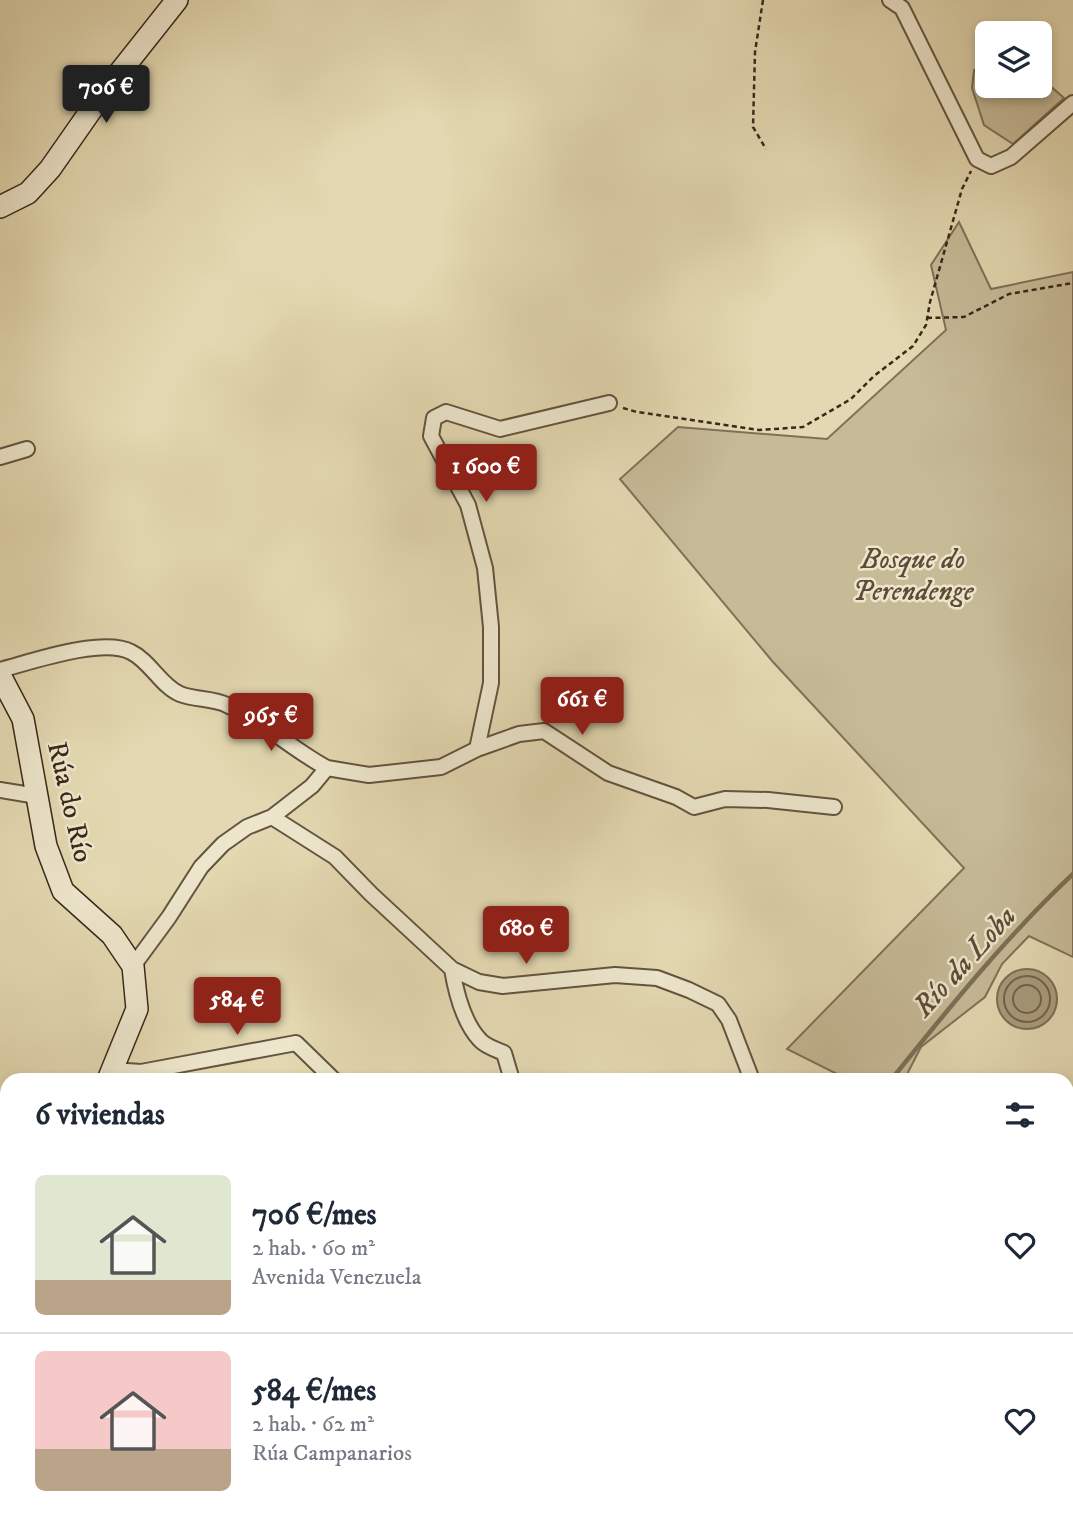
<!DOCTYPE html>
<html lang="es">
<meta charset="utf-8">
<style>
:root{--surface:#fff;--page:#f2f2f3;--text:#1f2937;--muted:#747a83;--line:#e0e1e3;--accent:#8f2418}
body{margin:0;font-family:"IM FELL DW Pica",serif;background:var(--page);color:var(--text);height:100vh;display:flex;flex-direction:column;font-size:26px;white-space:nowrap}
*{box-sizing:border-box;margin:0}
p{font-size:23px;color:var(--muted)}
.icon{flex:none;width:38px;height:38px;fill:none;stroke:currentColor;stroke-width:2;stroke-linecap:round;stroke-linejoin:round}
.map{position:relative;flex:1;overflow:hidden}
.panel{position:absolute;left:0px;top:1073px;width:1074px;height:450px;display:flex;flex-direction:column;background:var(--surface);border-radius:21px 21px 0 0;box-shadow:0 4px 10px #0003}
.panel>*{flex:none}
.tools{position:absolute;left:975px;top:21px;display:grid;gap:14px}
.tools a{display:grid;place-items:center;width:77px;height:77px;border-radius:10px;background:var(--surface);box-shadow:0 4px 10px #0003;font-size:35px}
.price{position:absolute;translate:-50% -60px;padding:0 16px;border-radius:7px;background:var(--accent);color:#fff;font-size:23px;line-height:46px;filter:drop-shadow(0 2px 4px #0008)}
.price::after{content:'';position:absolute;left:50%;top:42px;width:21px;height:16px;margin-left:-10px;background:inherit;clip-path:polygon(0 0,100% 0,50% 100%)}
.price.current{background:#222;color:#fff}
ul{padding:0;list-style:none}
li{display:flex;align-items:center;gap:21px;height:175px;padding:0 35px}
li+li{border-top:2px solid var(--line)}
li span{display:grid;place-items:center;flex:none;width:196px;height:140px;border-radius:10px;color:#555}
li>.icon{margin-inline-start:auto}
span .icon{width:84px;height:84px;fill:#fffc;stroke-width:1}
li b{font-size:30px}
h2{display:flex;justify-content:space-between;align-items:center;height:84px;padding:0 35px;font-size:30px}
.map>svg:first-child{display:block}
</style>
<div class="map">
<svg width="1073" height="1522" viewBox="0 0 1073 1522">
<rect width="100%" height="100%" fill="#e3d8b1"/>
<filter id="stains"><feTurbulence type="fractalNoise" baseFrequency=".00286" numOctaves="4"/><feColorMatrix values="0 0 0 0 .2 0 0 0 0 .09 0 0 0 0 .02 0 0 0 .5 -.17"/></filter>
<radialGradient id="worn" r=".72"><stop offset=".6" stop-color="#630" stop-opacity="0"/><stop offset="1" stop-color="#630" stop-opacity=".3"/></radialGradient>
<path fill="#c6ba97" stroke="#7f7158" stroke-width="2" d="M 987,67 L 987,86 L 1040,86 L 1040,77 L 1064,98 L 1013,144 L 984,125 L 972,88 L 974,70 Z
M 959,222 L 991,289 L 1073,272 L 1073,957 L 1029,936 L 1002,964 L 985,997 L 921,1047 L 904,1080 L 849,1080 L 787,1049 L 964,868 L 773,662 L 620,479 L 678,427 L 827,439 L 946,330 L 931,265 Z
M 0,1096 L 7,1098 L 7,1277 L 0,1275 Z"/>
<path fill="#a99c7d" stroke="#7c6e55" stroke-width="2" d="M997 999a30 30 0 1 1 60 0a30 30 0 1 1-60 0Z"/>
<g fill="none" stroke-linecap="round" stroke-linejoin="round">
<path stroke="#70624b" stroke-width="2" d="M1004 999a23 23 0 1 1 46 0a23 23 0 1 1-46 0Z
M1013 999a14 14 0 1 1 28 0a14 14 0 1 1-28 0Z"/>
<path stroke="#7c6e55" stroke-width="4.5" d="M 891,1080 C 948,1009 1006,937 1073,874
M 264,1522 L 295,1516"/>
<g stroke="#63543f" stroke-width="10">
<path id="lane" d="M 179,1522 L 186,1516 L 227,1520 L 247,1516"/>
</g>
<g stroke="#63543f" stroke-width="18">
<path id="street" d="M 890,0 L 902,8 L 977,159 L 991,166 L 1011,157 L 1073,103
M 0,457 L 27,449
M 0,670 C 31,662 102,637 131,652 C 150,661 161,686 180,694 C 195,700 213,698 227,705 C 263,721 293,750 327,768 L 312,786 L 272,817 L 247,827 L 223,844 L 201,867 L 169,917 L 133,966
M 477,749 L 491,683 L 491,627 L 485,568 L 468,505 L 431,436 L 434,418 L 446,412 L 500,429 L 609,403
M 327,768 L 369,775 L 441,767 L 477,749 L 519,734 L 544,731 L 608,773 L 676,797 L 694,807 L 725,799 L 768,800 L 834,807
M 0,790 L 37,796
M 272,817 L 335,857 L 371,894 L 452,969 L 479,982 L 503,986 L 615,975 L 657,978 L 689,990 L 718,1004 L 729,1020 L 752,1080
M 452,969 C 456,993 463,1022 480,1040 C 485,1046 497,1050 504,1053 L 512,1080
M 112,1070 L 141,1072 L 296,1043 L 334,1080
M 0,1295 L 7,1295
M 58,1522 L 64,1516"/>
</g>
<g stroke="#382819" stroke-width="24">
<path id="secondary" d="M 0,207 L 28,193 L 50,169 L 101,96 L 177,0
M 0,675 L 23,719 L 46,846 L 63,891 L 112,935 L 133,966 L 137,1009 L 108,1080
M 153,1516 L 160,1522"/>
</g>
<path stroke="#382819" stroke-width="2.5" stroke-dasharray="5 3.5" stroke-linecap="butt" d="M 763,0 L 755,52 L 753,127 L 766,149
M 927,318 L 964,317 L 1009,294 L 1073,283
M 623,408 L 637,412 L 759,430 L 803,427 L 851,399 L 874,376 L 913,346 L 926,325 L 930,302 L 962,189 L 971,171
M 1068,1131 L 1073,1131
M 1068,1426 L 1073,1422
M 767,1522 L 769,1516
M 995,1522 L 995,1516"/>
<use href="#lane" stroke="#ede6cc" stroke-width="7"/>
<use href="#street" stroke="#ede6cc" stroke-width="14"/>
<use href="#secondary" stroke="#ede6cc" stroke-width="21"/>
</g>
<g text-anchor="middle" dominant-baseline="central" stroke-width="5" stroke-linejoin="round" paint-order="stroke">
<g font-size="28" font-style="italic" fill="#5c4c38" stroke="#ede6cc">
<text x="913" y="559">Bosque do<tspan x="913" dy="32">Perendenge</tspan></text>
</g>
<g font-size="28" fill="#382819" stroke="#ede6cc">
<text transform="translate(70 802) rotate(77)">Rúa do Río</text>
</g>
<g font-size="30" font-style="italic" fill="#5a4b37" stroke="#ede6cc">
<text transform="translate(965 962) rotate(-48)">Río da Loba</text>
</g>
</g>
<rect width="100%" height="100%" filter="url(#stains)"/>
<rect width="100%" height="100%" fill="url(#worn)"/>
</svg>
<div class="tools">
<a><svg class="icon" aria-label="layers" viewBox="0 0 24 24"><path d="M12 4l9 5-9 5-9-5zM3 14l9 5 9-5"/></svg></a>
</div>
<b class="price current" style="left:106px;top:125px">706 €</b>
<b class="price" style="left:486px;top:504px">1 600 €</b>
<b class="price" style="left:582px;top:737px">661 €</b>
<b class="price" style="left:271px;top:753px">965 €</b>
<b class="price" style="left:526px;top:966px">680 €</b>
<b class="price" style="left:237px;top:1037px">584 €</b>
<section class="panel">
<h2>6 viviendas<svg class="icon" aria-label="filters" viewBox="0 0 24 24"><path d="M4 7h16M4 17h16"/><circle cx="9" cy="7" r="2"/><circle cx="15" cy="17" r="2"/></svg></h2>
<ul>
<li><span style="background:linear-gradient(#dfe7d0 75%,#b9a48a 0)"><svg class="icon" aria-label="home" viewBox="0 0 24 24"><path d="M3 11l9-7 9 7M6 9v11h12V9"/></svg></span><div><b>706 €/mes</b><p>2 hab. · 60 m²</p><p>Avenida Venezuela</p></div><svg class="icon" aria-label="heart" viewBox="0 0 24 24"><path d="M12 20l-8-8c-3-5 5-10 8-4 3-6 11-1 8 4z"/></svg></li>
<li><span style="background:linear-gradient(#f6c9c9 70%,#b9a48a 0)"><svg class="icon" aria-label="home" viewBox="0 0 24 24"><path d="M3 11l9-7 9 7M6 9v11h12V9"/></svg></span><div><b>584 €/mes</b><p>2 hab. · 62 m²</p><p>Rúa Campanarios</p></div><svg class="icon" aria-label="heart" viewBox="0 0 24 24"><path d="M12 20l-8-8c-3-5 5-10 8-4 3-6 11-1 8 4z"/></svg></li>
</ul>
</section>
</div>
